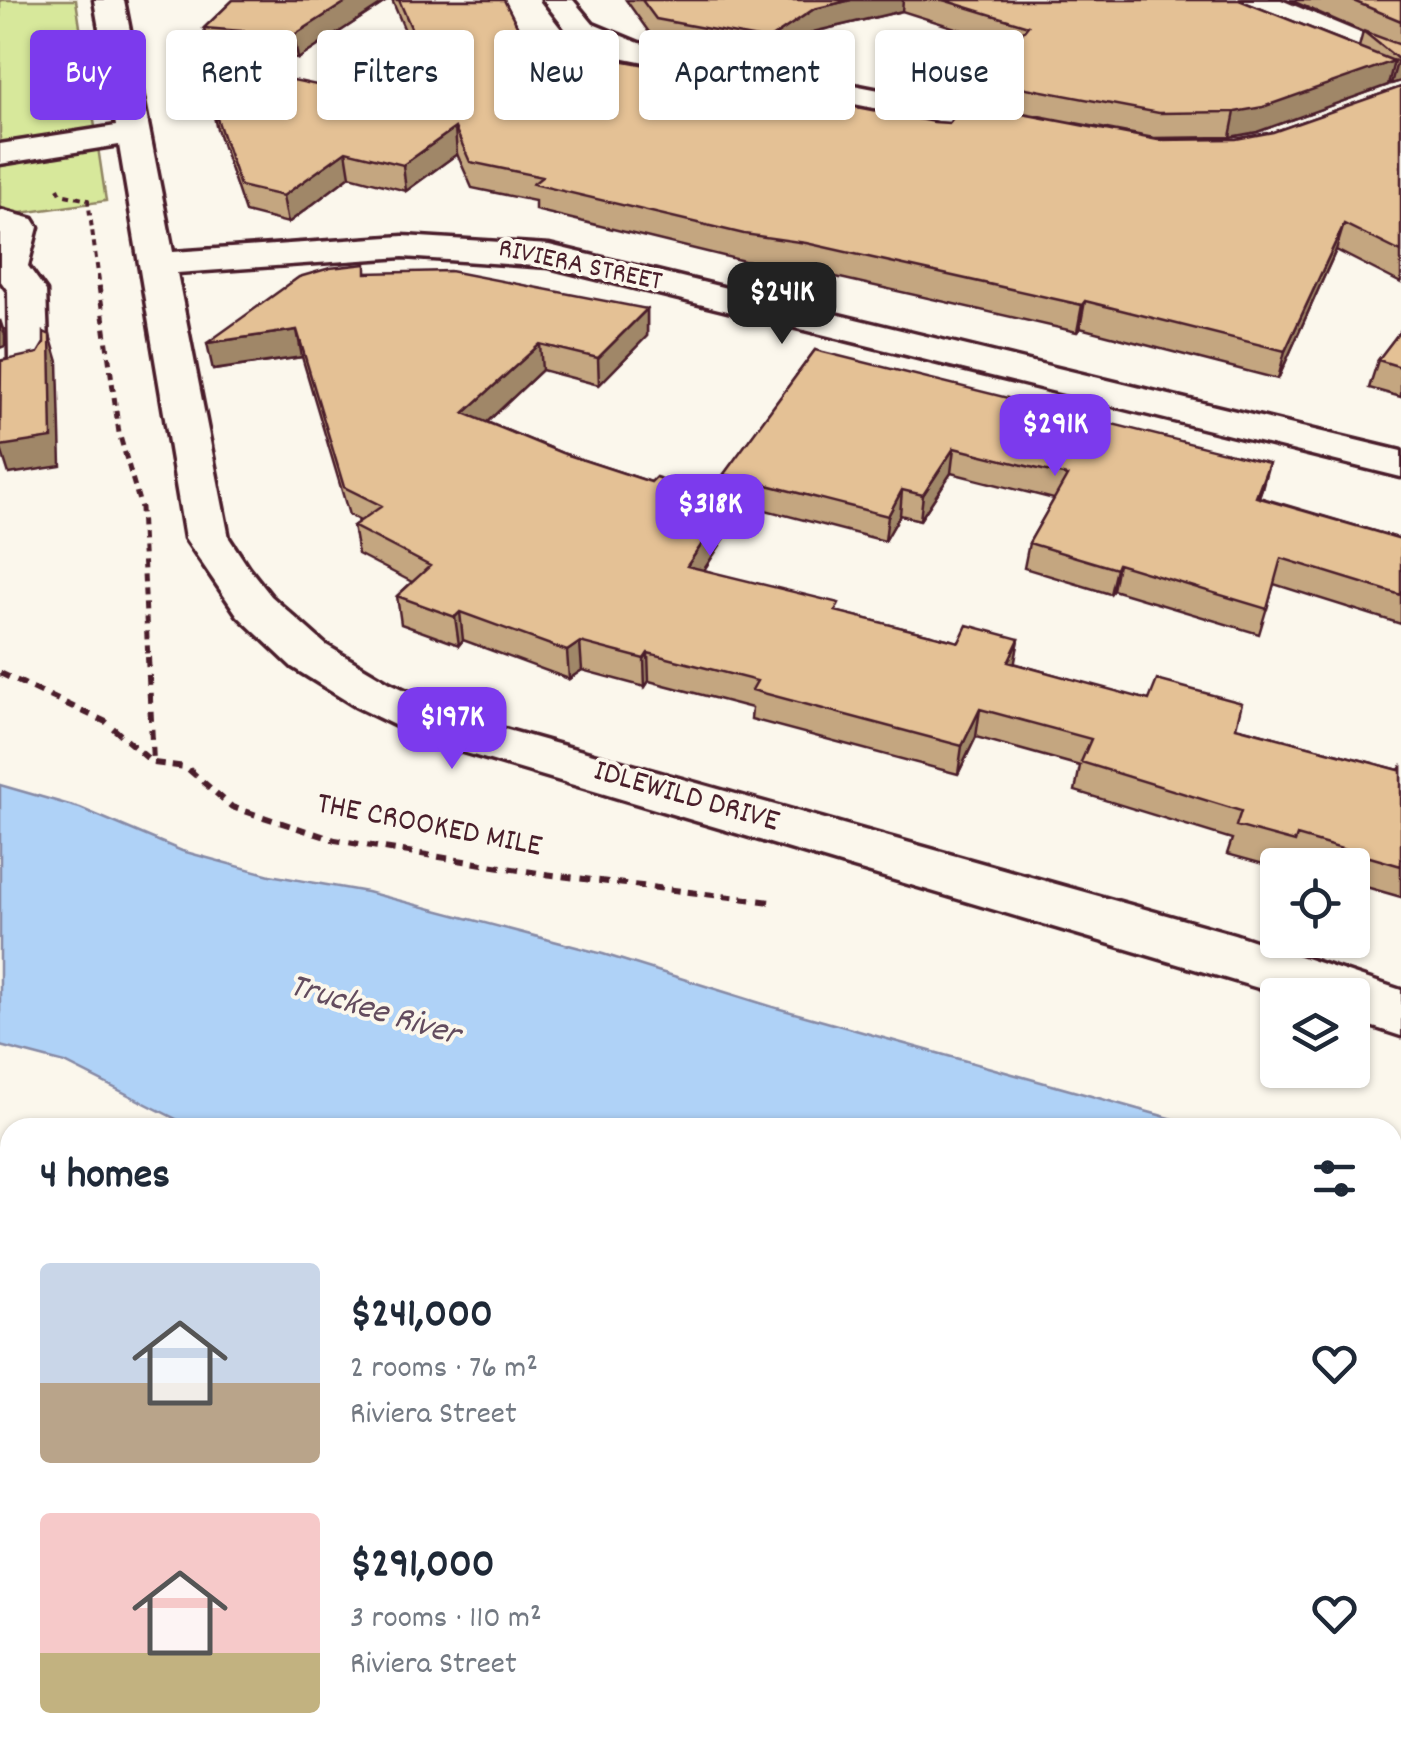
<!DOCTYPE html>
<meta charset="utf-8">
<style>
:root{--surface:#fff;--page:#f2f2f3;--text:#1f2937;--muted:#747a83;--accent:#7c3aed}
body{margin:0;font-family:Dekko,sans-serif;background:var(--page);color:var(--text);height:100vh;display:flex;flex-direction:column;font-size:38px;white-space:nowrap}
*{box-sizing:border-box;margin:0}
p{font-size:32px;color:var(--muted)}
.icon{flex:none;width:55px;height:55px;fill:none;stroke:currentColor;stroke-width:2;stroke-linecap:round;stroke-linejoin:round}
.map{position:relative;flex:1;overflow:hidden}
.sheet{position:absolute;left:0px;top:1118px;width:1402px;height:642px;display:flex;flex-direction:column;background:var(--surface);border-radius:30px 30px 0 0;box-shadow:0 2px 8px #0004}
.sheet>*{flex:none}
.banner{position:absolute;left:30px;top:30px;width:1342px;height:90px;display:flex;gap:20px}
.controls{position:absolute;left:1260px;top:848px;display:grid;gap:20px}
.controls a{display:grid;place-items:center;width:110px;height:110px;border-radius:10px;background:var(--surface);box-shadow:0 2px 8px #0004;font-size:50px}
.price{position:absolute;translate:-50% -85px;padding:0 22px;border-radius:20px;background:var(--accent);color:#fff;font-size:32px;line-height:65px;filter:drop-shadow(0 2px 5px #0008)}
.price::after{content:'';position:absolute;left:50%;top:60px;width:30px;height:22px;margin-left:-15px;background:inherit;clip-path:polygon(0 0,100% 0,50% 100%)}
.price.current{background:#222;color:#fff}
ul{padding:0;list-style:none}
li{display:flex;align-items:center;gap:30px;height:250px;padding:0 40px}
li span{display:grid;place-items:center;flex:none;width:280px;height:200px;border-radius:10px;color:#555}
li>.icon{margin-inline-start:auto}
span .icon{width:120px;height:120px;fill:#fffc;stroke-width:1}
li b{font-size:42px}
h2{display:flex;justify-content:space-between;align-items:center;height:120px;padding:0 40px;font-size:42px}
.chip{padding:0 35px;border-radius:10px;background:var(--surface);box-shadow:0 2px 8px #0004;font-size:35px;line-height:90px}
.chip.current{background:var(--accent);color:#fff}
.map>svg:first-child{display:block}
</style>
<div class="map">
<svg width="1401" height="1758" viewBox="0 0 1401 1758">
<rect width="100%" height="100%" fill="#fbf7ec"/>
<filter id="ink" filterUnits="userSpaceOnUse"><feTurbulence type="fractalNoise" baseFrequency=".01" numOctaves="2"/><feDisplacementMap in="SourceGraphic" scale="20" xChannelSelector="R" yChannelSelector="G"/><feConvolveMatrix kernelMatrix="1 2 1 2 8 2 1 2 1" color-interpolation-filters="sRGB"/></filter>
<g filter="url(#ink)">
<path fill="#d7e89b" stroke="#908463" stroke-width="2.5" d="M 0,0 L 76,0 L 106,201 L 0,216 Z"/>
<path fill="#afd2f7" stroke="#878aa5" stroke-width="2.5" d="M 0,785 L 80,808 L 182,851 L 270,875 L 367,892 L 603,954 L 773,1007 L 1202,1127 L 192,1127 L 65,1063 L 0,1046 Z
M 1393,1180 L 1401,1183 L 1401,1570 L 1392,1566 Z"/>
<g fill="none" stroke-linecap="round" stroke-linejoin="round">
<g stroke="#4a1f2b" stroke-width="7">
<path id="minor" d="M 94,0 L 124,0 L 173,252 L 403,236 L 549,245 L 1401,451 L 1401,477 L 549,267 L 403,257 L 177,273 L 229,538 L 248,567 L 271,596 L 326,645 L 390,683 L 465,718 L 1234,934 L 1401,990 L 1401,1036 L 1352,1020 L 1352,995 L 1282,995 L 429,742 L 355,706 L 292,667 L 238,616 L 185,538 L 119,145 L 0,164 L 0,144 L 116,126 Z
M 543,0 L 573,0 L 593,24 L 639,43 L 1028,119 L 1040,122 L 1044,129 L 1040,136 L 1028,139 L 620,57 L 571,36 Z
M 1241,0 L 1281,0 L 1401,50 L 1401,70 L 1246,6 Z
M 0,210 L 33,219 L 38,227 L 28,266 L 46,291 L 49,370 L 43,378 L 0,387 L 0,363 L 9,361 L 8,291 L 0,280 Z"/>
</g>
<path stroke="#4a1f2b" stroke-width="4" stroke-dasharray="6 5" stroke-linecap="butt" d="M 58,188 L 61,194 L 88,200 L 100,288"/>
<path stroke="#4a1f2b" stroke-width="5" stroke-dasharray="8 6" stroke-linecap="butt" d="M 99,286 L 119,433 L 141,508 L 148,660"/>
<path stroke="#4a1f2b" stroke-width="6" stroke-dasharray="10 8" stroke-linecap="butt" d="M 148,657 L 153,762
M 0,673 L 106,722 L 153,763 L 186,767 L 232,807 L 335,840 L 544,874 L 771,902"/>
<use href="#minor" fill="#fbf7ec" fill-rule="evenodd"/>
</g>
<path fill="#c4a680" stroke="#4a1f2b" stroke-width="2.5" d="M 233,0 L 388,0 L 298,59 L 209,52 L 204,28 Z
M 392,0 L 504,0 L 526,43 L 677,71 L 676,48 L 739,84 L 934,122 L 1158,140 L 1236,139 L 1273,132 L 1401,87 L 1401,283 L 1336,250 L 1278,379 L 1080,328 L 1077,332 L 805,270 L 744,261 L 535,210 L 535,201 L 472,188 L 457,154 L 406,191 L 350,176 L 288,223 L 245,212 L 216,126 L 211,101 L 439,111 Z
M 626,0 L 1239,0 L 1359,47 L 1363,32 L 1290,0 L 1401,0 L 1401,81 L 1391,84 L 1389,81 L 1388,85 L 1257,132 L 1230,137 L 1154,138 L 981,105 L 984,80 L 1012,46 L 902,11 L 813,32 L 768,64 L 656,42 Z
M 367,273 L 647,309 L 647,336 L 599,385 L 542,370 L 487,422 L 562,453 L 651,482 L 724,498 L 724,474 L 815,350 L 1262,488 L 1259,497 L 1401,539 L 1401,624 L 1274,584 L 1259,634 L 1113,590 L 1110,594 L 1024,568 L 1029,543 L 1054,499 L 951,473 L 920,520 L 900,515 L 885,541 L 731,501 L 731,528 L 704,570 L 838,612 L 959,642 L 1019,639 L 1014,663 L 1236,727 L 1399,770 L 1401,767 L 1401,897 L 1352,883 L 1352,865 L 1278,865 L 1278,868 L 1227,854 L 1232,839 L 1075,791 L 1080,766 L 976,737 L 958,774 L 751,719 L 752,708 L 649,681 L 645,687 L 582,670 L 569,679 L 463,640 L 459,645 L 401,624 L 397,596 L 412,582 L 358,554 L 353,526 L 360,521 L 349,515 L 302,357 L 213,370 Z
M 1401,330 L 1401,397 L 1369,388 L 1378,360 Z
M 0,1393 L 10,1398 L 10,1600 L 0,1594 Z"/>
<path fill="#a08768" stroke="#4a1f2b" stroke-width="2.5" d="M 349,0 L 388,0 L 298,59 L 294,35 Z
M 851,0 L 903,0 L 902,11 L 813,32 L 768,64 L 768,40 L 814,9 Z
M 1401,58 L 1401,81 L 1391,84 L 1398,59 Z
M 739,60 L 739,84 L 711,79 Z
M 1394,61 L 1388,85 L 1257,132 L 1230,137 L 1235,112 Z
M 455,128 L 457,154 L 406,191 L 403,165 Z
M 346,151 L 350,176 L 288,223 L 283,196 Z
M 1344,224 L 1336,250 L 1278,379 L 1285,351 Z
M 1085,301 L 1080,328 L 1077,332 L 1082,305 Z
M 647,309 L 647,336 L 599,385 L 598,358 Z
M 0,320 L 5,335 L 5,346 L 0,348 Z
M 297,330 L 302,357 L 213,370 L 207,343 Z
M 50,335 L 58,362 L 61,466 L 9,474 L 0,446 Z
M 540,344 L 542,370 L 467,441 L 464,413 Z
M 954,448 L 951,473 L 920,520 L 923,495 Z
M 1269,463 L 1262,488 L 1249,522 L 1256,497 Z
M 902,490 L 900,515 L 885,541 L 888,516 Z
M 731,501 L 731,528 L 688,594 L 687,566 Z
M 1118,564 L 1113,590 L 1110,594 L 1116,569 Z
M 460,612 L 463,640 L 459,645 L 455,617 Z
M 1019,639 L 1014,667 L 1008,662 Z
M 580,642 L 582,670 L 569,679 L 567,651 Z
M 648,653 L 649,681 L 645,687 L 644,659 Z
M 980,709 L 976,737 L 958,774 L 962,746 Z"/>
<path fill="#e4c195" stroke="#4a1f2b" stroke-width="2.5" d="M 233,0 L 349,0 L 294,35 L 204,28 Z
M 399,0 L 504,0 L 526,43 L 695,74 L 676,48 L 739,60 L 711,79 L 934,122 L 949,123 L 965,103 L 1158,140 L 1236,139 L 1273,132 L 1401,87 L 1401,252 L 1344,224 L 1285,351 L 1085,301 L 1082,305 L 806,243 L 744,234 L 533,184 L 542,177 L 470,162 L 455,128 L 403,165 L 346,151 L 283,196 L 240,186 L 211,101 L 256,72 L 448,113 Z
M 642,0 L 851,0 L 814,9 L 768,40 L 656,19 Z
M 943,0 L 1239,0 L 1394,61 L 1263,107 L 1235,112 L 1159,113 L 984,80 L 1028,26 Z
M 1351,0 L 1401,0 L 1401,21 Z
M 1363,31 L 1401,45 L 1401,58 L 1398,59 Z
M 366,264 L 366,273 L 450,271 L 647,309 L 598,358 L 540,344 L 464,413 L 562,453 L 651,482 L 656,477 L 731,501 L 687,566 L 839,603 L 835,611 L 959,642 L 967,625 L 1019,639 L 1008,662 L 1149,700 L 1157,680 L 1242,703 L 1236,727 L 1399,770 L 1401,767 L 1401,866 L 1297,836 L 1295,842 L 1236,826 L 1241,811 L 1081,762 L 1091,739 L 980,709 L 962,746 L 752,690 L 757,681 L 648,653 L 644,659 L 580,642 L 567,651 L 460,612 L 455,617 L 397,596 L 430,566 L 353,526 L 382,506 L 344,487 L 297,330 L 207,343 L 299,277 L 330,268 Z
M 1401,330 L 1401,367 L 1378,360 Z
M 44,332 L 50,335 L 52,438 L 0,446 L 1,361 L 38,353 L 44,343 Z
M 815,350 L 1269,463 L 1256,497 L 1401,539 L 1401,595 L 1281,558 L 1267,609 L 1118,564 L 1116,569 L 1029,543 L 1067,476 L 954,448 L 923,495 L 902,490 L 888,516 L 724,474 Z
M 0,1393 L 10,1398 L 10,1565 L 6,1570 L 0,1567 Z"/>
</g>
<g text-anchor="middle" dominant-baseline="central" stroke-width="8" stroke-linejoin="round" paint-order="stroke">
<g font-size="28" fill="#4a1f2b" stroke="#fbf7ec">
<text transform="translate(580 267) rotate(12)">RIVIERA STREET</text>
</g>
<g font-size="32" fill="#4a1f2b" stroke="#fbf7ec">
<text transform="translate(686 798) rotate(16)">IDLEWILD DRIVE</text>
<text transform="translate(429 827) rotate(11)">THE CROOKED MILE</text>
</g>
<g font-size="35" font-style="italic" fill="#634c5e" stroke="#fbf7ec">
<text transform="translate(374 1012) rotate(17)">Truckee River</text>
</g>
</g>
</svg>
<div class="controls">
<a><svg class="icon" aria-label="locate" viewBox="0 0 24 24"><circle cx="12" cy="12" r="6"/><path d="M12 2v4M12 18v4M2 12h4M18 12h4"/></svg></a>
<a><svg class="icon" aria-label="layers" viewBox="0 0 24 24"><path d="M12 4l9 5-9 5-9-5zM3 14l9 5 9-5"/></svg></a>
</div>
<b class="price current" style="left:782px;top:347px">$241K</b>
<b class="price" style="left:1055px;top:479px">$291K</b>
<b class="price" style="left:710px;top:559px">$318K</b>
<b class="price" style="left:452px;top:772px">$197K</b>
<div class="banner">
<a class="chip current">Buy</a>
<a class="chip">Rent</a>
<a class="chip">Filters</a>
<a class="chip">New</a>
<a class="chip">Apartment</a>
<a class="chip">House</a>
</div>
<section class="sheet">
<h2>4 homes<svg class="icon" aria-label="filters" viewBox="0 0 24 24"><path d="M4 7h16M4 17h16"/><circle cx="9" cy="7" r="2"/><circle cx="15" cy="17" r="2"/></svg></h2>
<ul>
<li><span style="background:linear-gradient(#c9d6e8 60%,#b9a48a 0)"><svg class="icon" aria-label="home" viewBox="0 0 24 24"><path d="M3 11l9-7 9 7M6 9v11h12V9"/></svg></span><div><b>$241,000</b><p>2 rooms · 76 m²</p><p>Riviera Street</p></div><svg class="icon" aria-label="heart" viewBox="0 0 24 24"><path d="M12 20l-8-8c-3-5 5-10 8-4 3-6 11-1 8 4z"/></svg></li>
<li><span style="background:linear-gradient(#f6c9c9 70%,#c2b280 0)"><svg class="icon" aria-label="home" viewBox="0 0 24 24"><path d="M3 11l9-7 9 7M6 9v11h12V9"/></svg></span><div><b>$291,000</b><p>3 rooms · 110 m²</p><p>Riviera Street</p></div><svg class="icon" aria-label="heart" viewBox="0 0 24 24"><path d="M12 20l-8-8c-3-5 5-10 8-4 3-6 11-1 8 4z"/></svg></li>
</ul>
</section>
</div>
